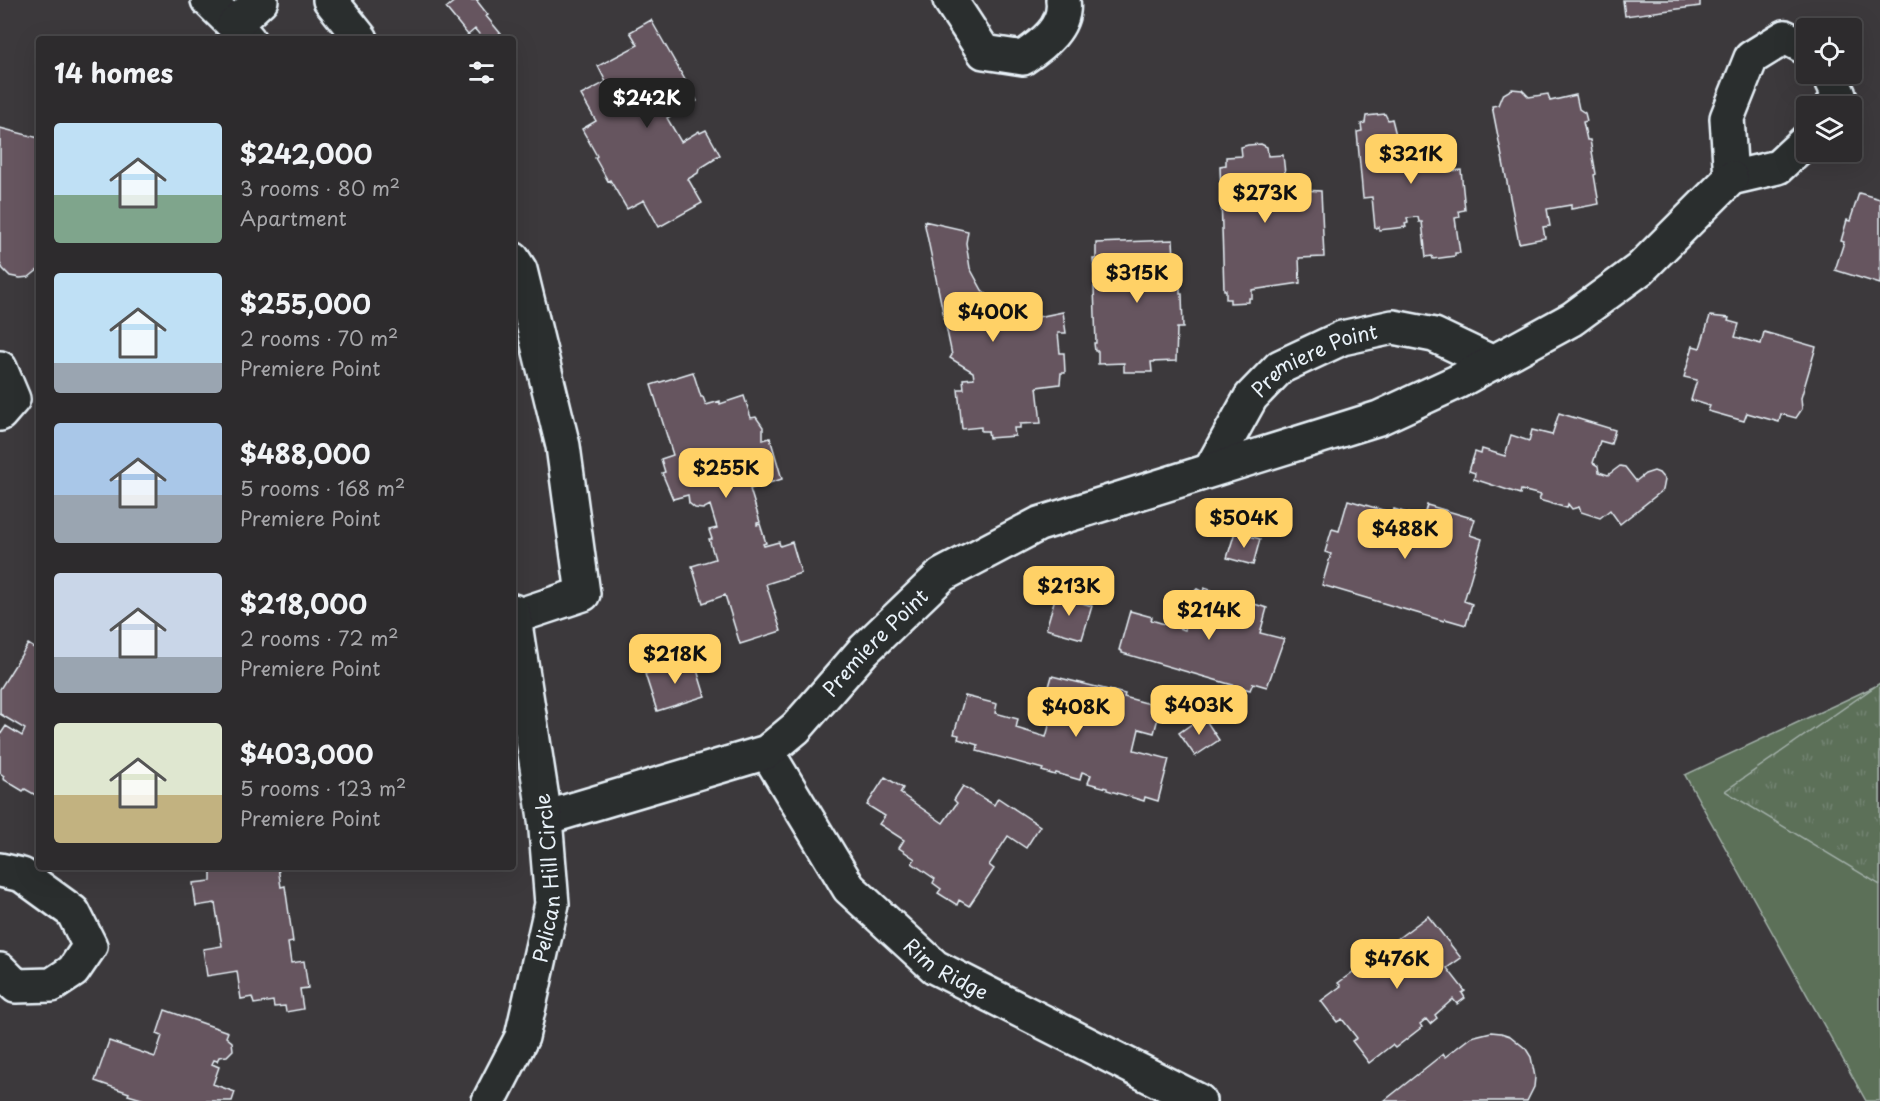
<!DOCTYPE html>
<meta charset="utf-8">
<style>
:root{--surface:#2d2b2d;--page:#353335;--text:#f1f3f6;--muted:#a7a7aa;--line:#484749;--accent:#ffd166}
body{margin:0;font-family:"Playpen Sans",sans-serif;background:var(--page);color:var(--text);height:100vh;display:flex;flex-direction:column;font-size:22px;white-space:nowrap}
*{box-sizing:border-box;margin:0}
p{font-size:20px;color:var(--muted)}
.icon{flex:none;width:33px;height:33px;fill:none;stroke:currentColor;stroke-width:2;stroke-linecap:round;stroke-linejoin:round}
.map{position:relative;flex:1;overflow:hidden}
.panel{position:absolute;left:36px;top:36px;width:480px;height:834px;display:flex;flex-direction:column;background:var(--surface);border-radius:6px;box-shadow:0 6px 24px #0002,0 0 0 2px var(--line)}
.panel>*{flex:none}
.controls{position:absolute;left:1796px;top:18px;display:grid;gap:12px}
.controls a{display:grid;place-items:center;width:66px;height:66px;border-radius:6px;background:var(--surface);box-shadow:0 6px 24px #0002,0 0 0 2px var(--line);font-size:30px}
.price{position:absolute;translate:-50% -51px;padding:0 14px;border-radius:12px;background:var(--accent);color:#111;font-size:20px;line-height:39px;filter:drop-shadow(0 2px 3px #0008)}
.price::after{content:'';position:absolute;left:50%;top:36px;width:18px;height:14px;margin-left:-9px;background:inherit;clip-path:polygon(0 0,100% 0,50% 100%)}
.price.on{background:#222;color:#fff}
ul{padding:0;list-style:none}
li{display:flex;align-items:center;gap:18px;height:150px;padding:0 18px}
li span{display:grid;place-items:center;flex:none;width:168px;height:120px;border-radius:6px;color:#555}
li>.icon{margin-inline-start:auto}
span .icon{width:72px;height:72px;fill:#fffc;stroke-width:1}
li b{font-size:26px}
h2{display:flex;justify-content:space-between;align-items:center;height:72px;padding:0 18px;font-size:26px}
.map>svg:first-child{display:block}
</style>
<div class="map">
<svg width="1880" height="1101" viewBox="0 0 1880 1101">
<defs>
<pattern id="park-tufts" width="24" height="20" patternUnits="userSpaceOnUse" patternTransform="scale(1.5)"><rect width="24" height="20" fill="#5c6f59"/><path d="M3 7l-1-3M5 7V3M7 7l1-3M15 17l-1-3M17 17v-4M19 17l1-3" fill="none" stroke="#738472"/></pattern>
</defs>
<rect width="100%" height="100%" fill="#3c393c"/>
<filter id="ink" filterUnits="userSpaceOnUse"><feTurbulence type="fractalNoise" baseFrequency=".0167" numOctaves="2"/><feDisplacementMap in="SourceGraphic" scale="12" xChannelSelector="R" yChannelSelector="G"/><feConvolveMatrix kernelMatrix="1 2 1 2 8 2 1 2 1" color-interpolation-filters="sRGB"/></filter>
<g filter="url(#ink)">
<path fill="#5c6f59" stroke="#a2b0a8" stroke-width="1.5" d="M 1880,684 L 1880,1101 L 1866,1101 L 1685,775 Z"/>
<path fill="url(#park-tufts)" stroke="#a2b0a8" stroke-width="1.5" d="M 1880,683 L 1880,885 L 1725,791 Z"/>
<path fill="#66555e" stroke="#e8f1f8" stroke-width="1.5" d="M 456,0 L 478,0 L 477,1 L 488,15 L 486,16 L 501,34 L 495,39 L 483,39 L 475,29 L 468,35 L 446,8 Z
M 1623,0 L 1700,0 L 1700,6 L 1625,16 Z
M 651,20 L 697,101 L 667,118 L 681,142 L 699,131 L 700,133 L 706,130 L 720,155 L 714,158 L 715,159 L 699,169 L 698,173 L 688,179 L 702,203 L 659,227 L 644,200 L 627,209 L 610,180 L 608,181 L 595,158 L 597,156 L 582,129 L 596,121 L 581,95 L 606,82 L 598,66 L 638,45 L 630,32 Z
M 1512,89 L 1522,90 L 1529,97 L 1548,94 L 1550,101 L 1576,95 L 1579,109 L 1585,113 L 1587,121 L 1583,122 L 1587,140 L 1590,140 L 1596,174 L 1594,175 L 1599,204 L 1571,209 L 1571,205 L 1547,209 L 1550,226 L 1543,227 L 1545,238 L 1519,243 L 1492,106 L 1498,105 L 1502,95 Z
M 1385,114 L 1388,120 L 1392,119 L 1397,139 L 1402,142 L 1405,146 L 1419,145 L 1419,147 L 1449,143 L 1452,164 L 1448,165 L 1449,171 L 1461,170 L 1465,210 L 1459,211 L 1460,217 L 1455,218 L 1460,253 L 1455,253 L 1455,256 L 1433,259 L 1432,256 L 1426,257 L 1422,222 L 1419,222 L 1418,217 L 1407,218 L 1408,223 L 1405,224 L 1406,227 L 1379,230 L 1379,227 L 1375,228 L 1372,197 L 1363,198 L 1357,132 L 1362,131 L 1361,124 L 1365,123 L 1366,116 Z
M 0,128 L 39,138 L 39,269 L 29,277 L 20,278 L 10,276 L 3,269 L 0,263 Z
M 1261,144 L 1267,147 L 1268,156 L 1283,155 L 1286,183 L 1290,187 L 1291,192 L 1302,190 L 1321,191 L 1324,257 L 1299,258 L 1300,283 L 1252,290 L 1252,298 L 1249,298 L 1249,302 L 1230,303 L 1230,299 L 1226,299 L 1226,290 L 1224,290 L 1220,166 L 1226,165 L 1226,157 L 1242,156 L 1241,147 L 1248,145 Z
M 1859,193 L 1880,199 L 1880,284 L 1835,270 L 1844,242 L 1841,241 L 1847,220 L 1850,221 Z
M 924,221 L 968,231 L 966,243 L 970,268 L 982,290 L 1001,307 L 1025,316 L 1038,317 L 1063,312 L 1066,333 L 1058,333 L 1060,353 L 1064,353 L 1065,373 L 1061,373 L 1060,384 L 1037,387 L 1041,423 L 1020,424 L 1020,428 L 1014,428 L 1015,436 L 989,438 L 988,431 L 981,431 L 981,427 L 962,429 L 958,389 L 964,389 L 963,379 L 974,378 L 973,372 L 950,358 L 952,355 Z
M 1173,240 L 1174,258 L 1176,257 L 1178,267 L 1177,284 L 1180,284 L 1180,294 L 1182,294 L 1183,328 L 1177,328 L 1176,361 L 1151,362 L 1152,372 L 1124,372 L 1124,363 L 1098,364 L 1098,351 L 1095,351 L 1094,343 L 1096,343 L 1094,287 L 1096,287 L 1093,259 L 1096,259 L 1096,243 Z
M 1710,316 L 1729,318 L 1728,321 L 1739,324 L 1735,337 L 1761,344 L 1764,332 L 1816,347 L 1801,398 L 1802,409 L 1796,418 L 1781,414 L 1779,422 L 1747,413 L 1744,421 L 1708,411 L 1710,406 L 1691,400 L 1697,380 L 1684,377 L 1693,346 L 1700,348 Z
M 693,372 L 701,397 L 703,397 L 706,405 L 720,401 L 720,404 L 744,396 L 751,418 L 756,417 L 763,427 L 763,440 L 770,438 L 782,479 L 750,489 L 760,522 L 757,523 L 757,525 L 760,524 L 766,543 L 763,544 L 764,546 L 779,542 L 780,546 L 792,542 L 801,573 L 766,584 L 781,631 L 740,644 L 725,595 L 703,603 L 692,566 L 715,559 L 709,539 L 712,539 L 709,530 L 717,528 L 710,505 L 703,509 L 695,508 L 689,503 L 688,495 L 673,499 L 662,473 L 665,472 L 661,459 L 673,455 L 651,385 Z
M 1559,413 L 1615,430 L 1611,444 L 1600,441 L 1593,463 L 1598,466 L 1599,472 L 1608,475 L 1620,466 L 1625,467 L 1636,481 L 1645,474 L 1654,471 L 1659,473 L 1665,480 L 1663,490 L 1620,524 L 1610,510 L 1600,518 L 1581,512 L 1579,507 L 1572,509 L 1568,504 L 1567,508 L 1539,500 L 1541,495 L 1521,490 L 1520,494 L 1474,479 L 1475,473 L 1469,471 L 1475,452 L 1481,454 L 1482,449 L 1505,456 L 1511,435 L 1529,441 L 1532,430 L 1552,435 Z
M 1348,500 L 1393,513 L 1394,509 L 1423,518 L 1427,505 L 1475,519 L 1470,535 L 1482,539 L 1464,601 L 1472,604 L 1466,625 L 1445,619 L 1444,621 L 1322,585 L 1331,554 L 1325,552 L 1332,529 L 1339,531 Z
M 1235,532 L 1260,539 L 1253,565 L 1227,558 Z
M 1204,588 L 1267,608 L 1260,633 L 1284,639 L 1267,687 L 1253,683 L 1250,690 L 1122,653 L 1122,651 L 1119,650 L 1130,611 L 1152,617 L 1151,620 L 1185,630 L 1186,625 L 1193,627 L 1197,612 L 1191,610 L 1190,599 L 1194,592 L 1197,589 L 1203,592 Z
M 1056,595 L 1092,606 L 1082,639 L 1046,629 Z
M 28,644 L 39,651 L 39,797 L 25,789 L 23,791 L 3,779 L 4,776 L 0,773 L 0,735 L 6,726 L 22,736 L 25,729 L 0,714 L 0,689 Z
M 694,660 L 705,696 L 657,711 L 645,674 Z
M 1052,676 L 1125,694 L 1124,697 L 1161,707 L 1154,733 L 1139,729 L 1134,750 L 1169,759 L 1158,801 L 1145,797 L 1144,801 L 1107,790 L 1107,788 L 1088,783 L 1091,775 L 1082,772 L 1080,780 L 1056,773 L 1055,775 L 1042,771 L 1043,769 L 977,751 L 978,745 L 958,739 L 959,735 L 954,734 L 965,696 L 997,704 L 995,713 L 1018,719 L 1016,728 L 1046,737 L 1055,704 L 1045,701 Z
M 1203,716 L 1219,740 L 1195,756 L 1179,733 Z
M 885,777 L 903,788 L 900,793 L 943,823 L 957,803 L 954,800 L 963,786 L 994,805 L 998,798 L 1040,826 L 1026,848 L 1008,836 L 989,865 L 994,869 L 969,906 L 959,900 L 957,905 L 938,893 L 941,889 L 933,883 L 935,879 L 912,863 L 915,859 L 899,848 L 904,840 L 879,824 L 885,816 L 867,805 Z
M 211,867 L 278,867 L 281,887 L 285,886 L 293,942 L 288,943 L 291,963 L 304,961 L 308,988 L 300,989 L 303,1009 L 286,1012 L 285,1006 L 274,1007 L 273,1001 L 254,1004 L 252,997 L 241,999 L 237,971 L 207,976 L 203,949 L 222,946 L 215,903 L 196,906 L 193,883 L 211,881 Z
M 1428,916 L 1461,958 L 1447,968 L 1465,991 L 1462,993 L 1465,998 L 1457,1004 L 1453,999 L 1435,1015 L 1437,1018 L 1430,1024 L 1426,1019 L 1420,1024 L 1422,1027 L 1395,1048 L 1392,1045 L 1369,1063 L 1352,1041 L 1357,1038 L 1342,1019 L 1337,1022 L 1321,1001 L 1341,986 L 1338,983 Z
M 165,1010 L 228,1032 L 226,1037 L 232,1042 L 233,1050 L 227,1056 L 219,1057 L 217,1061 L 214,1060 L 212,1064 L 219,1067 L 213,1084 L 235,1092 L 232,1101 L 148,1101 L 128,1095 L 129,1093 L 95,1081 L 109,1041 L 155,1057 L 162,1036 L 157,1034 Z
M 1491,1032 L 1501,1033 L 1510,1036 L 1526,1049 L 1531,1057 L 1535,1077 L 1534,1087 L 1527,1101 L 1384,1101 L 1443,1054 L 1445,1057 L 1471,1037 Z"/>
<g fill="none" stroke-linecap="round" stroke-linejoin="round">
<g stroke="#e8f1f8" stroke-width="38">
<g id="minor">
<path d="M 208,0 L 248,39"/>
<path d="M 330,0 L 361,39"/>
<path d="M 950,0 L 984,52 L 1023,58 C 1043,44 1067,27 1063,0"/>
<path d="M 234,25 L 261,0"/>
<path d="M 1806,48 L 1785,37 L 1751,58 L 1727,118 L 1731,178 L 1778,167 L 1806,141"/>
<path d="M 1829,74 L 1839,95 L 1832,106"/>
<path d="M 513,259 L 520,270 L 563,446 L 583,594 L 514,617"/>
<path d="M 0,368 L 13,399 L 0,414"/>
<path id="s1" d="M 1211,469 L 1251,397 L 1280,367 L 1342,338 L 1393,327 L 1434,335 L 1493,363"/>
<path id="s2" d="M 767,752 L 849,888 L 935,967 L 1199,1101"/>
<path id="s3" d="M 545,818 L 767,752 L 796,728 L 864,650 L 942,575 L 1039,524 L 1379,418 L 1457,382 L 1572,319 L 1640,269 L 1731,178"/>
<path d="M 0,870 L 22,875 L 73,912 L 90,946 L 73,971 L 52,985 L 16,986 L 0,970"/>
<path id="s4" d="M 489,1101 L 522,1037 L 552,904 L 545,818 L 513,611"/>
</g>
</g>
<use href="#minor" stroke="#2a2d2e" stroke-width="33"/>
</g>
</g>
<g text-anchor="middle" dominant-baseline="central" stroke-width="5" stroke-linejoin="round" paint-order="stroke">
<g font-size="20" fill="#e8f1f8" stroke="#2a2d2e">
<text stroke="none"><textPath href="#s1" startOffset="158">Premiere Point</textPath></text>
<text stroke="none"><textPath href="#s3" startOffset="386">Premiere Point</textPath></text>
<text stroke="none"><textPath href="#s4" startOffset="234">Pelican Hill Circle</textPath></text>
<text stroke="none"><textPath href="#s2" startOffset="286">Rim Ridge</textPath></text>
</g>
</g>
</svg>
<div class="controls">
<a><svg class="icon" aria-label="locate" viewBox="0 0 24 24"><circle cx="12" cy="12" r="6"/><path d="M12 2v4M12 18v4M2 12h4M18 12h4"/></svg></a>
<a><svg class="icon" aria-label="layers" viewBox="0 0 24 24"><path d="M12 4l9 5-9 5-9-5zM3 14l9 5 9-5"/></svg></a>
</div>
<b class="price on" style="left:647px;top:129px">$242K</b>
<b class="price" style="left:1411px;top:185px">$321K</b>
<b class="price" style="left:1265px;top:224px">$273K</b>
<b class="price" style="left:1137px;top:304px">$315K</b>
<b class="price" style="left:993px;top:343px">$400K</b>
<b class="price" style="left:726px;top:499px">$255K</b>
<b class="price" style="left:1244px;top:549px">$504K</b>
<b class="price" style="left:1405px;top:560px">$488K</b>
<b class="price" style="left:1069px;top:617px">$213K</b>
<b class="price" style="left:1209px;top:641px">$214K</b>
<b class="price" style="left:675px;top:685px">$218K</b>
<b class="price" style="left:1199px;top:736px">$403K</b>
<b class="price" style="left:1076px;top:738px">$408K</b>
<b class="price" style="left:1397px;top:990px">$476K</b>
<section class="panel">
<h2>14 homes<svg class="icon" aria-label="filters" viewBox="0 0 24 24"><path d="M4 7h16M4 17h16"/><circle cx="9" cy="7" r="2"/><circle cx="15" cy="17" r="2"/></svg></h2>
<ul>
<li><span style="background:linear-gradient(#bfe0f5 60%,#7fa58c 0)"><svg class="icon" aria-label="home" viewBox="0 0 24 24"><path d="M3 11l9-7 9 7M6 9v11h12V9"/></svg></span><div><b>$242,000</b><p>3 rooms · 80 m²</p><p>Apartment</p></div></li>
<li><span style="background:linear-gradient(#bfe0f5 75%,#9aa5b1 0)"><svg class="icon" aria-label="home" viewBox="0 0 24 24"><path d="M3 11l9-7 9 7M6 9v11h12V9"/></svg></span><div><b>$255,000</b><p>2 rooms · 70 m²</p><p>Premiere Point</p></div></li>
<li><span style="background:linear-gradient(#a9c7e8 60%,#9aa5b1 0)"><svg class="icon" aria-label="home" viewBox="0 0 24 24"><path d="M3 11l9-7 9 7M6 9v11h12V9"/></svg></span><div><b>$488,000</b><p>5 rooms · 168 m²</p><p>Premiere Point</p></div></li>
<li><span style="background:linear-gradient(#c9d6e8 70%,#9aa5b1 0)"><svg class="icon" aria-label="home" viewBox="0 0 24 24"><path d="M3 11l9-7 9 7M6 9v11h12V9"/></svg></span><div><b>$218,000</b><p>2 rooms · 72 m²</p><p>Premiere Point</p></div></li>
<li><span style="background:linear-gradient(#dfe7d0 60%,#c2b280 0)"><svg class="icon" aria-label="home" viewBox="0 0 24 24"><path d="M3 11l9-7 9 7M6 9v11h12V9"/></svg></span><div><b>$403,000</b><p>5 rooms · 123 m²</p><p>Premiere Point</p></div></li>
</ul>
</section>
</div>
